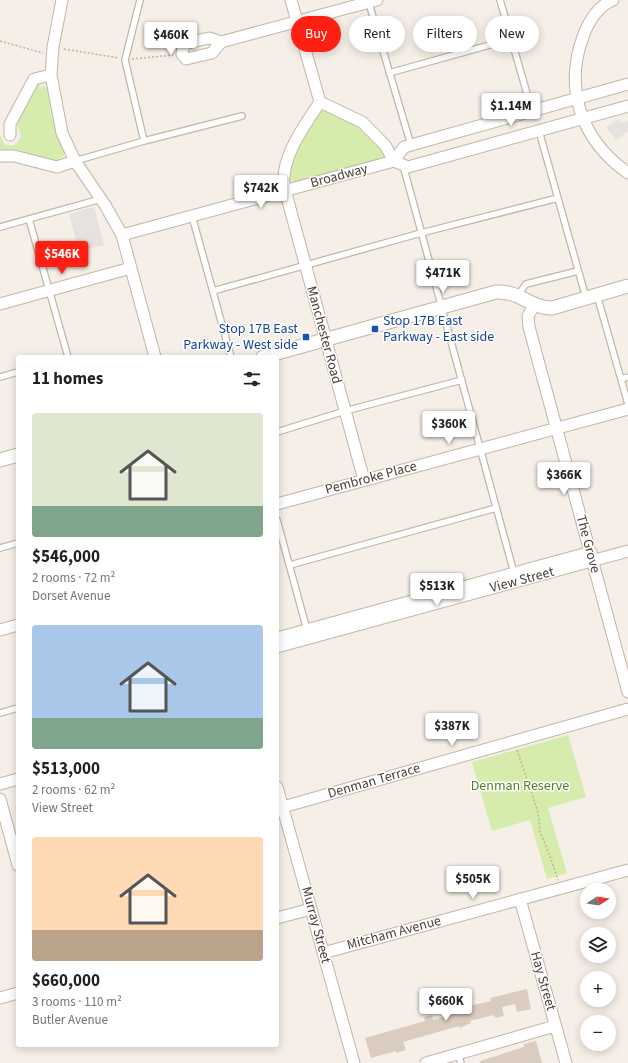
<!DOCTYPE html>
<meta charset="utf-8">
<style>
:root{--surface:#fff;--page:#f2f2f2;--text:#202124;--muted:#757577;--accent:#ff1f13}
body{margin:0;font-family:"Source Sans 3",sans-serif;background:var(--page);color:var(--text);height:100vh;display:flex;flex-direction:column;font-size:15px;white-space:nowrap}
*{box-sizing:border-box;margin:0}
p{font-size:13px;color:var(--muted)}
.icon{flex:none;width:22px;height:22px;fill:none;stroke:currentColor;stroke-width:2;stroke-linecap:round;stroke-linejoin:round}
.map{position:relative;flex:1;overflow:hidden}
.sheet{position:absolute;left:16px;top:355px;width:263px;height:692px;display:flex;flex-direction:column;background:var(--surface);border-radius:4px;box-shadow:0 2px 10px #0003}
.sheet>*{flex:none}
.hud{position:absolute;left:291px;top:16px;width:277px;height:36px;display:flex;gap:8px}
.needle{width:26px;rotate:78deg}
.controls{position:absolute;left:580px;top:883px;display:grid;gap:8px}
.controls a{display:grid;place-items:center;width:36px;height:36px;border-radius:50%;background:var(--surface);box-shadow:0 2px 10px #0003;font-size:20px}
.price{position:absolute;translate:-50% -34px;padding:0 9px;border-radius:4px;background:#fff;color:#222;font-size:13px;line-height:26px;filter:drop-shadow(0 1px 2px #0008)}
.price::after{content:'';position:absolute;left:50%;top:24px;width:12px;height:9px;margin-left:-6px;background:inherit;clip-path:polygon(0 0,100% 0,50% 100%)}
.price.active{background:var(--accent);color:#fff}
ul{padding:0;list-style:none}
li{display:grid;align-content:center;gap:8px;height:212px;padding:0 16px}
li span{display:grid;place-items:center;height:124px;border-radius:4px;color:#555}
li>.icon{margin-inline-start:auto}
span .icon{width:72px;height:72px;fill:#fffc;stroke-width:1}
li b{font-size:17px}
h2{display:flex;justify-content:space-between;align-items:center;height:48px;padding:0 16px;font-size:17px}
.chip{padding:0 14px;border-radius:18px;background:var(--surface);box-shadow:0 2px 10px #0003;font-size:14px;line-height:36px}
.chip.active{background:var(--accent);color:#fff}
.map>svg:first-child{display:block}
</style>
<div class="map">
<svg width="628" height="1063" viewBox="0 0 628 1063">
<rect width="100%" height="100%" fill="#f5efe7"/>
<path fill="#d6ecac" d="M 39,83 L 40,87 L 44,86 L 48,89 L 52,118 L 64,152 L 64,156 L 60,158 L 61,163 L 20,152 L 0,151 L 0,133 L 4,144 C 13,148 18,144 21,136 L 17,125 L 18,119 L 35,86 Z
M 324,110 L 354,123 L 365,130 L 385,153 L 384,156 L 382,159 L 294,182 L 290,178 L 289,175 L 296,148 L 320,111 Z
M 568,735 L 586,797 L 548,808 L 567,873 L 547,879 L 530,820 L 492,831 L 472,762 Z"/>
<path fill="#e5e2df" d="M 618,119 L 622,123 L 628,120 L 628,131 L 616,140 L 606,127 Z
M 94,207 L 104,245 L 79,251 L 69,214 Z"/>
<path fill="#daccbe" d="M 527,989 L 531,1009 L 517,1012 L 515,1004 L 502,1007 L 504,1016 L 495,1018 L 494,1015 L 470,1021 L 471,1023 L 460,1028 L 459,1026 L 403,1042 L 406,1050 L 396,1053 L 396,1051 L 371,1058 L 365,1038 L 425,1021 L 424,1017 L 432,1015 L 433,1020 L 453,1014 L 448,1003 L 460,998 L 464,1007 L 491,1001 L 490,998 Z
M 536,1041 L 542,1063 L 481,1063 L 480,1061 L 524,1047 L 524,1044 Z"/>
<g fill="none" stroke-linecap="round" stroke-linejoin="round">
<g stroke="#c1b6a8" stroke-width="8">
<path id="service" d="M 140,0 L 125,60 L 144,141
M 368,0 L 411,145
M 500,0 L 532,111
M 389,73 L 511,39
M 539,131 L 586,298
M 75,161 L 144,141 L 242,116
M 403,165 L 514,573
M 192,216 L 231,357
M 29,219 L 68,357
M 0,227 L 101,199
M 213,291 L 421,233 L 558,198
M 518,295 L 526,284 L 578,271
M 597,295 L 628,404
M 0,377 L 18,372
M 621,379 L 628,377
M 277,432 L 345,411 L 462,380
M 277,520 L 307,630
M 0,548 L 18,543
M 290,565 L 496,508
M 0,713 L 18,708
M 458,1054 L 461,1063"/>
</g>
<g stroke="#c1b6a8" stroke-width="13">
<path id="minor" d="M 62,0 L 53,47 L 51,75 L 62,133 L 75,161 L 105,205 L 122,235 L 155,357
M 291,0 L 320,102
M 613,0 C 598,6 590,19 584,34 C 563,88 581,140 628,173
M 221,42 L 209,38 L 187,43 L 183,47 L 182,54 L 186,59 L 212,53 L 221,42 L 377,0
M 10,135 L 10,124 L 34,79 L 51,75
M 0,156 L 14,156 L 57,167 L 75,161
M 394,161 L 404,147 L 628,84
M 122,235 L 394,161 L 408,167 L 628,106
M 0,304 L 131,268
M 535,304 L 528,316 L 529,327 L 628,692
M 364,480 L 285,190 C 278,161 304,126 320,102 L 362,122 L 385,145 L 394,161
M 277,504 L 628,409
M 0,630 L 18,625
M 277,638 L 591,552
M 277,647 L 628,551
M 0,784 L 18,779
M 277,787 L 354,1063
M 0,799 L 18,865
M 283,807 L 628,709
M 520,899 L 566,1063
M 277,918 L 311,909
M 323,953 L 628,870
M 0,998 L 18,993
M 426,1063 L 555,1026"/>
</g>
<g stroke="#c1b6a8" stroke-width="15">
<path id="tertiary" d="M 263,357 L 496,292 C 521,291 530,308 552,308 L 628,286
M 0,460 L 18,455"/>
</g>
<path stroke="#c4b098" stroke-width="1.5" stroke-dasharray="2 2" stroke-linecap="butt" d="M 0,41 L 43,53
M 64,49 L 119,58
M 132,59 L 173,55
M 517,750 L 538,812 L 540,832 L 550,856 L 558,880"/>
<use href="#service" stroke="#fff" stroke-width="5.5"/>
<use href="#minor" stroke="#fff" stroke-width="11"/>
<use href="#tertiary" stroke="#fff" stroke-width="13"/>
</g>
<g fill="#1a4fb4" stroke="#fff" stroke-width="1.5">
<rect x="371" y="325" width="8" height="8" rx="2"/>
<rect x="302" y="333" width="8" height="8" rx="2"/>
</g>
<g text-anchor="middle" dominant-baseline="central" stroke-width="3" stroke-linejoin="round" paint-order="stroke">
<g font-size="14" fill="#483f35" stroke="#fff">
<text transform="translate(339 176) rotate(-15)">Broadway</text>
<text transform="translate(324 335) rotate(75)">Manchester Road</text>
<text transform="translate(371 478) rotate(-15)">Pembroke Place</text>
<text transform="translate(588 544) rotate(75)">The Grove</text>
<text transform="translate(522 580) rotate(-15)">View Street</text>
<text transform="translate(374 781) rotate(-16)">Denman Terrace</text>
<text transform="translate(316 925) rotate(75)">Murray Street</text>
<text transform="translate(394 933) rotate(-15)">Mitcham Avenue</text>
<text transform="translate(543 981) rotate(74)">Hay Street</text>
</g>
<g font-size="14" fill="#164399" stroke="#fff" text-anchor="start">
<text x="383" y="321">Stop 17B East<tspan x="383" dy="16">Parkway - East side</tspan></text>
<text x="298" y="329" text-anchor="end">Stop 17B East<tspan x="298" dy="16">Parkway - West side</tspan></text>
</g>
<g font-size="14" fill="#4f7f23" stroke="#fff">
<text x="520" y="786">Denman Reserve</text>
</g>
</g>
</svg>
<div class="controls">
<a><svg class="needle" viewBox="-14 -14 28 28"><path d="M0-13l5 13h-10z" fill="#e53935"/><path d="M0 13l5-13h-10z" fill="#757577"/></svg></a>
<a><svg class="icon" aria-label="layers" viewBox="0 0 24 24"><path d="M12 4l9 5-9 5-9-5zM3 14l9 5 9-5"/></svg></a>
<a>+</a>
<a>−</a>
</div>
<b class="price" style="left:171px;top:56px">$460K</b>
<b class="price" style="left:511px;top:127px">$1.14M</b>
<b class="price" style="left:261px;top:209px">$742K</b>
<b class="price active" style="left:62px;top:275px">$546K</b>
<b class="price" style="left:443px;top:294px">$471K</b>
<b class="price" style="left:449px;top:445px">$360K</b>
<b class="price" style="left:564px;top:496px">$366K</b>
<b class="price" style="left:437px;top:607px">$513K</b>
<b class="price" style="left:452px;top:747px">$387K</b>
<b class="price" style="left:473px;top:900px">$505K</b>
<b class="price" style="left:446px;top:1022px">$660K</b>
<div class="hud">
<a class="chip active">Buy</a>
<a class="chip">Rent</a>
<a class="chip">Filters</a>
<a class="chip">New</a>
</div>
<section class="sheet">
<h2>11 homes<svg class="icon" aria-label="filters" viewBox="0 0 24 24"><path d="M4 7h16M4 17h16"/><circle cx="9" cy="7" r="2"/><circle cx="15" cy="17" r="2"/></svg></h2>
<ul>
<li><span style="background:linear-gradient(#dfe7d0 75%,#7fa58c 0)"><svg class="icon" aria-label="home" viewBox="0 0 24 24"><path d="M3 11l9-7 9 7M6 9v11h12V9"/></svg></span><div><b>$546,000</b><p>2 rooms · 72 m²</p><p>Dorset Avenue</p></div></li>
<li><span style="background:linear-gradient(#a9c7e8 75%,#7fa58c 0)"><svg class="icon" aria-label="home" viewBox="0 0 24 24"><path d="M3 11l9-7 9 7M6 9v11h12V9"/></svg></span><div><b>$513,000</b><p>2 rooms · 62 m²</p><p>View Street</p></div></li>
<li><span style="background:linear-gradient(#ffd9b3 75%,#b9a48a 0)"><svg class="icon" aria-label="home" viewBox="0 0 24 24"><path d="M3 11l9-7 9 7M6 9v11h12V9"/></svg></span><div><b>$660,000</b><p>3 rooms · 110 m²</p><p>Butler Avenue</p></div></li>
</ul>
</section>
</div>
